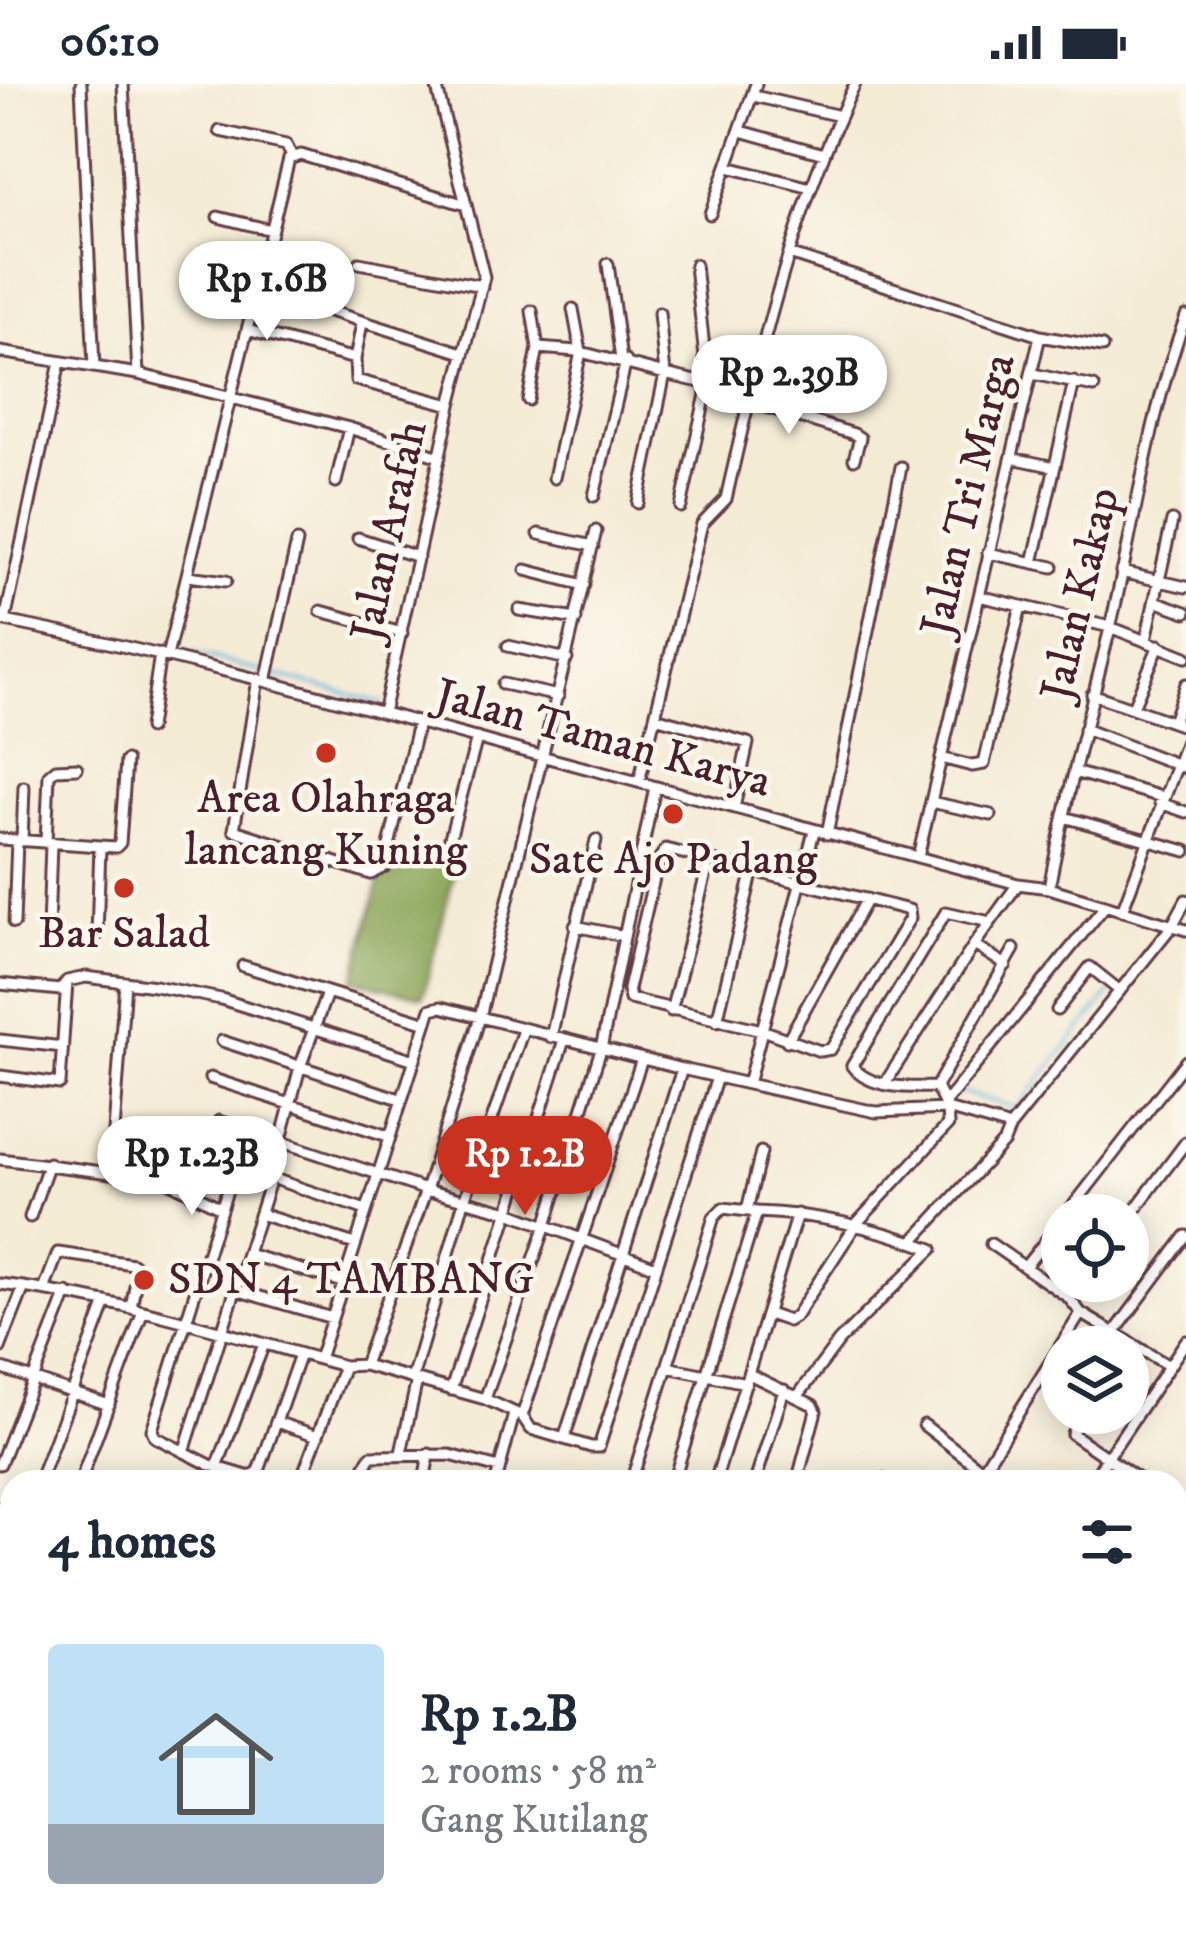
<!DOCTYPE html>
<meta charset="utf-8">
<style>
:root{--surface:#fff;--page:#f6f6f7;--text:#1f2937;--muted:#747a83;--accent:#c8321e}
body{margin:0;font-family:"IM FELL DW Pica",serif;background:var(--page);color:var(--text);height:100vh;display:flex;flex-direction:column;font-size:45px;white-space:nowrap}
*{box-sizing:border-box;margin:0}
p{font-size:39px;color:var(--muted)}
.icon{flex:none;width:66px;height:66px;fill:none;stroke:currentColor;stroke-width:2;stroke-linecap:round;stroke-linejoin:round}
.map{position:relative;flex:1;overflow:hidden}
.panel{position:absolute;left:0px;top:1386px;width:1188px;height:471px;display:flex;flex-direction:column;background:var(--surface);border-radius:36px 36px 0 0;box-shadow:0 6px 30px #0003}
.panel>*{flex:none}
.controls{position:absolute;left:1041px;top:1110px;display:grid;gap:24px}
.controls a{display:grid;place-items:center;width:108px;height:108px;border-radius:50%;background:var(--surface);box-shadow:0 6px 30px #0003;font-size:60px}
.price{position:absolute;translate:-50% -102px;padding:0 27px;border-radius:42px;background:#fff;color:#222;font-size:39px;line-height:78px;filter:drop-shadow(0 3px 6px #0008)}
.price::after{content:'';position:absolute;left:50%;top:72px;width:36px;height:27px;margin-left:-18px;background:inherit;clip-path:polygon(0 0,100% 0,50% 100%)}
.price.active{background:var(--accent);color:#fff}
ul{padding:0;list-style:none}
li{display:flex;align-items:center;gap:36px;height:300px;padding:0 48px}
li span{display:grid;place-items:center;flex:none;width:336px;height:240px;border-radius:12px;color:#555}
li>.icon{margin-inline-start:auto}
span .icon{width:144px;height:144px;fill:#fffc;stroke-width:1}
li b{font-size:51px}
h2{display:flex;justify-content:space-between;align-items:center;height:144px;padding:0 48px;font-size:51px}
.status{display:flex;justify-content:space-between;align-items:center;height:84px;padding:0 60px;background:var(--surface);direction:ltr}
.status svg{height:33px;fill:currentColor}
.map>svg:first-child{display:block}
</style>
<div class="status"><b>06:10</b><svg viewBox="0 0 49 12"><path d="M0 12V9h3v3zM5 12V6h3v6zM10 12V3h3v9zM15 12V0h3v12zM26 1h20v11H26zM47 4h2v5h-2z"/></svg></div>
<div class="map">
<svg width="1186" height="1855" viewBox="0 0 1186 1855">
<rect width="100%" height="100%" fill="#fbf7ec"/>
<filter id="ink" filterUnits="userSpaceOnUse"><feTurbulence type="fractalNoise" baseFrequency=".00833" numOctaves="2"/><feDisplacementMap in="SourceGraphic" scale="24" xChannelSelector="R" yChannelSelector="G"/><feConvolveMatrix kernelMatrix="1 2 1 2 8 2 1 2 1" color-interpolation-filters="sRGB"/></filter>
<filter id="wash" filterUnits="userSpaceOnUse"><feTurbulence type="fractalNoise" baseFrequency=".004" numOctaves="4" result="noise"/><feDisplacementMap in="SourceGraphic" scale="48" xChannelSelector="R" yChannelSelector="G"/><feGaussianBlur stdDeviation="2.7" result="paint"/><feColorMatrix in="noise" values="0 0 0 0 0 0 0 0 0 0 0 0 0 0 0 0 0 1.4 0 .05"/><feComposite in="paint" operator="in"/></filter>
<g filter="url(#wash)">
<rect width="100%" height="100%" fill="#f4ebd5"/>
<path fill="#88a456" stroke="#696240" stroke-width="3" d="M 386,769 L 455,786 L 423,913 L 354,896 Z"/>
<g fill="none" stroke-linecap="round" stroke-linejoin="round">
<path stroke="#64b7e0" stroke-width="3" d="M 181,566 L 382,619
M 960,1008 L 1017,1024 L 1110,909
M 693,1845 L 758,1851 L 772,1845
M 1043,1845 L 1069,1855
M 563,1855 L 620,1845"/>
</g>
</g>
<g filter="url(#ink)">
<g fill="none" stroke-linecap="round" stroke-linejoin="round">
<g stroke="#643e44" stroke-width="15">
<path id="minor" d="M 81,0 L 94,283 L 138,290
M 123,0 L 138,290 L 349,344 L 440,373
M 754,12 L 840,32
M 220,47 L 286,61 L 292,72
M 741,47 L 824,70
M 728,83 L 811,104
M 710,130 L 756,0
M 218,133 L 271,146
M 789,170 L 1040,252 L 1102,263
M 359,179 L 482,202
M 608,180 L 621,276
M 256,204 L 463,269
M 247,246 L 355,275 L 362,239
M 538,264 L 577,267 L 665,290 L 659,229
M 0,268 L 94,283
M 355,275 L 356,296 L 451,321
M 1033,290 L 1094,303
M 528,316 L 538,264 L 532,227
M 750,318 L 854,350 L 860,354 L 854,375
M 1012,374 L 1055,383
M 554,394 L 581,268 L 573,225
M 336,398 L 349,344
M 594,412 L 626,277
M 638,419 L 665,290 L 752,310
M 681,423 L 708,301 L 695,181
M 539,450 L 593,462
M 358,454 L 418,473
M 988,469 L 1053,483
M 1033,479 L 1074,298
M 526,486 L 584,501
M 1121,488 L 1186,503
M 188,492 L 226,497
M 979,512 L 1110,543 L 1186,573
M 1155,517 L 1186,528
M 519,526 L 576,535
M 321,527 L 402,549
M 0,536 C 174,570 344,618 515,665 C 682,710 850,754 1018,800 L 1049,804 L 1186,846
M 5,537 L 60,278
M 1146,556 L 1172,437
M 508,562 L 567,575
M 167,572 L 289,75 L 301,71 L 466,121
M 258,595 L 234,746 L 371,790 L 384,783 L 418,639
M 266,597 L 297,458
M 503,600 L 558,612
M 1092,610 L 1186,643
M 1133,623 L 1159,561
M 383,629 L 451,321 L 484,193 L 436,0
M 655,633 L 748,659 L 734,724
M 1173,638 L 1186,600
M 149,644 L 160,570
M 1084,645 L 1186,684
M 941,674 L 972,682 L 984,680 L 1021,522
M 1074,688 L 1162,713
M 639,698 L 702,440 L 726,415 C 758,274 792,130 855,0
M 931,718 L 991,731
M 1160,719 L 1186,728
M 1064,733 L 1186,767
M 827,750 L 901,383
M 0,755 L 100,762
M 22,757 L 24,703
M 46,759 L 49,691 L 56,685 L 77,684
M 447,765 L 477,654
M 666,765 L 909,826 L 910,834 L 831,965 L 820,967 L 762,946 L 630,915 L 628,905 L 658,777 Z
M 918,773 L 1040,252
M 1049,804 C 1065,716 1089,631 1110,544 C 1135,440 1148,334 1186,232
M 1122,827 L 1186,657
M 990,838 L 946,828 L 852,982 C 869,1005 910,1004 936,1003 L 947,1025 L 1010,1043
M 14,839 L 17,756
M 575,842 L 624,852
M 48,846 L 51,760
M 97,851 L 100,762 L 116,763 L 120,759 L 126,677
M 974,861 L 1006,881
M 243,882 L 424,938
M 0,900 L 60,906 L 67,897 L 86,893 L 155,902 L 221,915 L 415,976
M 1057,926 L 1090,883 L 1120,907
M 671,927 L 710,774
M 717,937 L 753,786
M 551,953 L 596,756
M 0,956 L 63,963
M 222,957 L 400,1015
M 787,957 L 867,815
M 0,992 L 60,1000 L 67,898
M 717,993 L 748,1000 L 814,747
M 210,994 L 388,1052
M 885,999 L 974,861 L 1018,800
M 748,1000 L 876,1028 L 947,1025 L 948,1041 L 857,1139 L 796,1232 L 788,1237 L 768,1230
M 936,1003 L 1014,865
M 944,1020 L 1105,822
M 219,1037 L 426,1106 L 509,1128 L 656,1183
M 246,1046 L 152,1346 L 155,1353 L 210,1381 L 250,1393 L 259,1387 L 276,1338
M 0,1075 L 166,1096 L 219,1123
M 111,1088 L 125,898
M 271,1094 L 366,1126
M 747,1126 L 761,1068
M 260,1130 L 355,1160
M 1066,1131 L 1186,977
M 30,1133 L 49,1079
M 1128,1135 L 1186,1058
M 913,1157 L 1004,1058 L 1010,1043 L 1172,842 L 1186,816
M 991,1160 L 1068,1213
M 247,1170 L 343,1198
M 1025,1183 L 1062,1136
M 1082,1197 L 1068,1213 L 1081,1229 L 1169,1282
M 0,1200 C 118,1214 230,1251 344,1282
M 44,1206 L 58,1169 L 133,1180 L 138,1185 L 131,1224
M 236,1206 L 332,1234
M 1114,1249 L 1186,1152
M 0,1264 L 24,1203
M 300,1270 L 276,1338 L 318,1352
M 319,1275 L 431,925 L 441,923 L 682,985
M 364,1281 L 485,1315 L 522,1332 L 531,1345 L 591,1363 L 599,1363 L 717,993 L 682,985 L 564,1355
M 667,1283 L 746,1299
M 0,1284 L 109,1321
M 749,1290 L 813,1321 L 816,1327 L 797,1398
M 412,1295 L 464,1117 L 523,946
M 451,1306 L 564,956
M 485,1315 L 546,1141 L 601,965 L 655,703
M 1080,1329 L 1072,1350 L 1143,1398
M 522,1332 L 642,975
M 924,1341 L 982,1386
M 184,1368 L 271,1094 L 300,983 L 327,909
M 401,1369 L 417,1296
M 0,1380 L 67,1209
M 217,1383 L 264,1260
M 39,1398 L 106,1218
M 80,1398 L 143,1227
M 300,1398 L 344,1282 L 364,1281 L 426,1106 L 480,933 L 596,447
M 374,1398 L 366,1381 L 371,1372 L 450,1371 L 499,1384
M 424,1398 L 429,1370
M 496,1398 L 514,1330
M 631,1398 L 714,1133 L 723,1124 L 757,1128
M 673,1398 L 757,1128 C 819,1130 874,1143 932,1165 L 839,1257 L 797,1313
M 715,1398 L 797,1130
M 755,1398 L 784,1306
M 875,1398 L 882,1395 L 888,1398
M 975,1398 L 1081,1229
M 1091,1398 L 1186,1257
M 0,1423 L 12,1424
M 1181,1438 L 1186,1441
M 1176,1514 L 1186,1519
M 0,1555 L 12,1523
M 1176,1568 L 1186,1556
M 1176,1602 L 1182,1609 L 1176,1618
M 1176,1654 L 1186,1642
M 1176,1662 L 1186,1670
M 1176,1722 L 1186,1711
M 1176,1765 L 1186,1767
M 347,1845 L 358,1855
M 410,1845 L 419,1855
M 461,1845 L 472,1855
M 519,1845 L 529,1855
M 755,1845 L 756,1855
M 31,1855 L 42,1845
M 146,1855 L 156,1845
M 278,1855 L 287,1845
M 334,1855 L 345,1845
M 541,1855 L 568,1845
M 1018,1855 L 1022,1845
M 1061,1855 L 1065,1845
M 1098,1855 L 1102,1845
M 1138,1855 L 1142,1845
M 1179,1855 L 1186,1833"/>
</g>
<g stroke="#643e44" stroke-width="16">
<path id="major" d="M 0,1715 L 12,1719
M 217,1845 L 233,1855"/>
</g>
<use href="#minor" stroke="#fff" stroke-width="9"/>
<use href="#major" stroke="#fbbd6e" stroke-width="10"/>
</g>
</g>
<g fill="#c8321e" stroke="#fbf7ec" stroke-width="4.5">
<circle cx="326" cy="669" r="12"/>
<circle cx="673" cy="730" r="12"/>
<circle cx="124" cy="804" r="12"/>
<circle cx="144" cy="1196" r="12"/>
</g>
<g text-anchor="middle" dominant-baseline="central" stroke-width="9" stroke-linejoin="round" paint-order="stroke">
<g font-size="45" fill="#4a1f2b" stroke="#fbf7ec">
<text transform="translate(969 411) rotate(-77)">Jalan Tri Marga</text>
<text transform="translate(390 447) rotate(-78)">Jalan Arafah</text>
<text transform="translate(1081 510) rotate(-77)">Jalan Kakap</text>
<text transform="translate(603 655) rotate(15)">Jalan Taman Karya</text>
</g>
<g font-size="45" fill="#4a1f2b" stroke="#fbf7ec">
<text x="326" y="715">Area Olahraga<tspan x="326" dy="52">lancang Kuning</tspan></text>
<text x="673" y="776">Sate Ajo Padang</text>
<text x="124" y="850">Bar Salad</text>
<text x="168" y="1196" text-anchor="start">SDN 4 TAMBANG</text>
</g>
</g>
</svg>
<div class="controls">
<a><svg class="icon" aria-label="locate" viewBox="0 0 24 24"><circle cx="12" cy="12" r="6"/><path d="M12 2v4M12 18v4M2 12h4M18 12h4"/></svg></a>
<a><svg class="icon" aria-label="layers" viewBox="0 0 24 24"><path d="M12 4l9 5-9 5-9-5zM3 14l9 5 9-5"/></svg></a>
</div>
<b class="price" style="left:267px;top:259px">Rp 1.6B</b>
<b class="price" style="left:789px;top:353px">Rp 2.39B</b>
<b class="price" style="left:192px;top:1134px">Rp 1.23B</b>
<b class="price active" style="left:525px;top:1134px">Rp 1.2B</b>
<section class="panel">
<h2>4 homes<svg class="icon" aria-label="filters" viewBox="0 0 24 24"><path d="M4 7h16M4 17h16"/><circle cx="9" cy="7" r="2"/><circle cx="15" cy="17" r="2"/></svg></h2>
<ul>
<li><span style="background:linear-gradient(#bfe0f5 75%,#9aa5b1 0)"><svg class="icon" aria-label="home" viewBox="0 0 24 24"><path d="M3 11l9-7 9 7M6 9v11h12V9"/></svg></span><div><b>Rp 1.2B</b><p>2 rooms · 58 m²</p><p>Gang Kutilang</p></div></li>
</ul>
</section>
</div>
